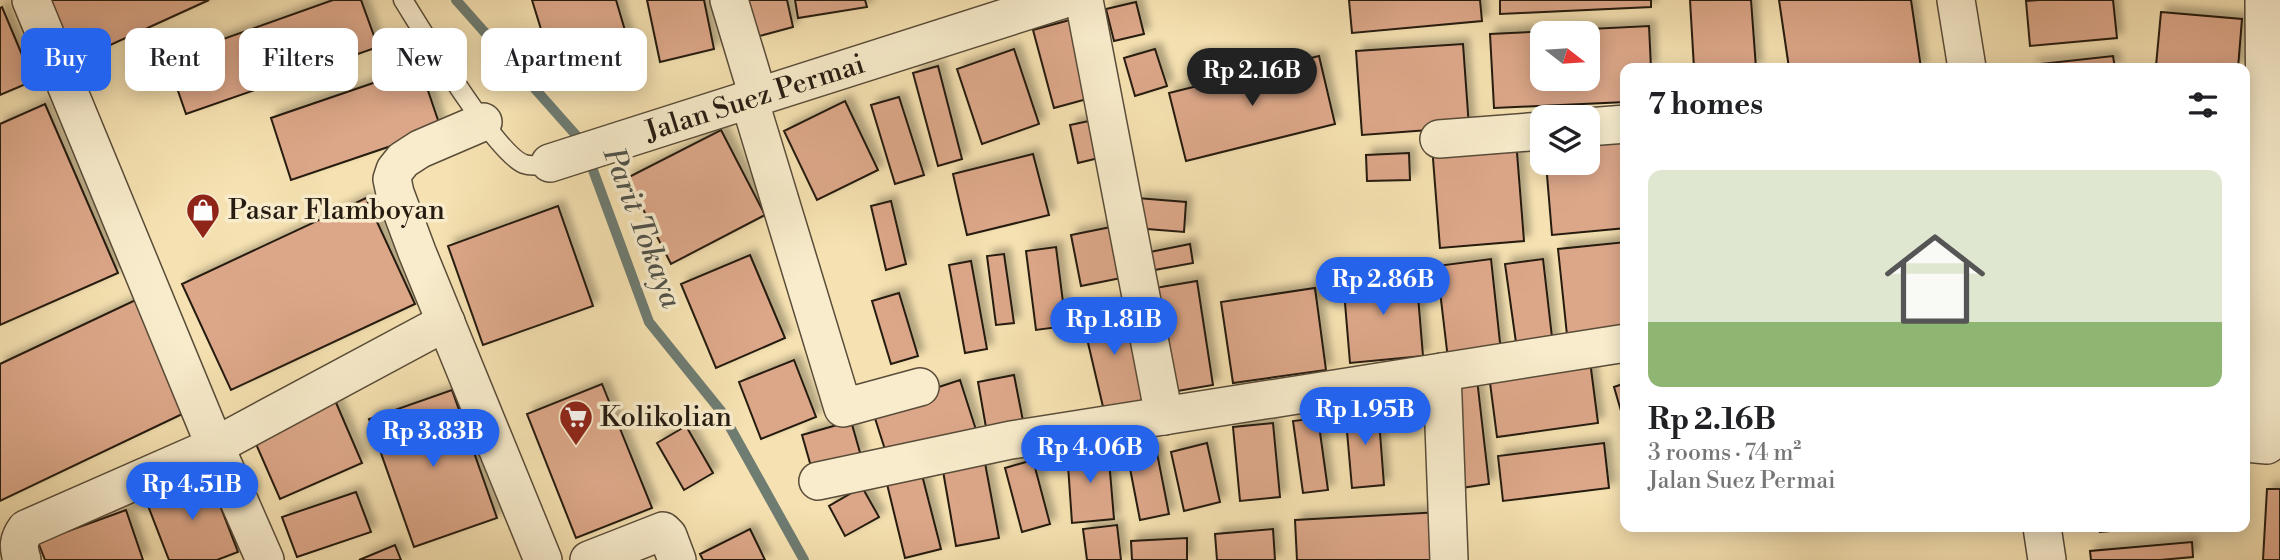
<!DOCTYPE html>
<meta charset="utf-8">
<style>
:root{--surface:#fff;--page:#f6f6f6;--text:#202124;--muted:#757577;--accent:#2563eb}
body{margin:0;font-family:"Libre Bodoni",serif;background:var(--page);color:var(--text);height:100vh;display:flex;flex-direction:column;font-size:26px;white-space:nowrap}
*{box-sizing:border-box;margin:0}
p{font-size:23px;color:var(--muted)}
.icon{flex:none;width:38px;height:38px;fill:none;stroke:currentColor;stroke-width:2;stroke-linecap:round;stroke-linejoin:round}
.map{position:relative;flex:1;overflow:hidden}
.details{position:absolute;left:1620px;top:63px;width:630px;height:469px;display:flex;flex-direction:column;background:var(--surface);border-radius:14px;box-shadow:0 4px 18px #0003}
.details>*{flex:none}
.top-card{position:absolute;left:21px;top:28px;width:665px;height:63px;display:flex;gap:14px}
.needle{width:46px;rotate:107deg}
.tools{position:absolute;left:1530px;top:21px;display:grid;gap:14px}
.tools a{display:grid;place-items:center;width:70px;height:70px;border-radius:14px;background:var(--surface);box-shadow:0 4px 18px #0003;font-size:35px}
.price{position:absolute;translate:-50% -60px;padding:0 16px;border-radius:24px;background:var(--accent);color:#fff;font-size:23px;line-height:46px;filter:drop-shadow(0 2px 4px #0008)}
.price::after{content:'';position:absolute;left:50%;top:42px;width:21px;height:16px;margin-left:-10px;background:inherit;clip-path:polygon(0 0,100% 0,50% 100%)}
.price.active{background:#222;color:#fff}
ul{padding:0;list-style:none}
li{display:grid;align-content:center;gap:14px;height:371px;padding:0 28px}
li span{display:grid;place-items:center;height:217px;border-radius:14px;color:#555}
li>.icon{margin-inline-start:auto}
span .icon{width:126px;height:126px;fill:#fffc;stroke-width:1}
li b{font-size:30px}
h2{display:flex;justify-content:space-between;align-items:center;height:84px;padding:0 28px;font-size:30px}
.chip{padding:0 24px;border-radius:14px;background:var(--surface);box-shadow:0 4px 18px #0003;font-size:24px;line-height:63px}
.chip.active{background:var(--accent);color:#fff}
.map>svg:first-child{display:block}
</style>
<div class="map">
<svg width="2280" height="560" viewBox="0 0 2280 560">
<defs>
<filter id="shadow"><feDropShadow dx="6" dy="-6" stdDeviation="3.5" flood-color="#0004"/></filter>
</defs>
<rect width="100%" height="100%" fill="#f5e1b1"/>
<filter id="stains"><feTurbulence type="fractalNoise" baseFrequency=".00286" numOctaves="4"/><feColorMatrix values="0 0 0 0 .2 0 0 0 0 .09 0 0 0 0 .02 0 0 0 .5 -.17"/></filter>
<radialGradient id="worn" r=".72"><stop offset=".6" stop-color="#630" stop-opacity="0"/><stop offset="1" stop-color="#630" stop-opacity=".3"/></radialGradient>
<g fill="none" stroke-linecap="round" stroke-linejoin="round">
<path stroke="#6e7c72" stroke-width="10" d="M 456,0 L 583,143 L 649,322 L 721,411 L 804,560"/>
</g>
<path fill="#dca789" stroke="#251b11" stroke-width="2" fill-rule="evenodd" filter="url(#shadow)" d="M 47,0 L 209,0 L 73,62 Z
M 333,0 L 361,0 L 378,47 L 186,114 L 167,59 Z
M 532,0 L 616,0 L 632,54 L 556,78 Z
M 647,0 L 704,0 L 714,49 L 660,62 Z
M 747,0 L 787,0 L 793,27 L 756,37 Z
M 795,0 L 865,0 L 867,7 L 798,18 Z
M 1349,0 L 1480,0 L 1482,21 L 1352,33 Z
M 1500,0 L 1651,0 L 1651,7 L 1500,14 Z
M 1690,0 L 1751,0 L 1756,68 L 1694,68 Z
M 1779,0 L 1911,0 L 1921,68 L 1789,68 Z
M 2039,0 L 2113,0 L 2117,38 L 2030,46 L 2026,1 Z
M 1136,2 L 1144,34 L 1114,41 L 1106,9 Z
M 2,7 L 33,81 L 0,95 L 0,8 Z
M 2161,12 L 2242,19 L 2238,68 L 2156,66 Z
M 1077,18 L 1098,96 L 1054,108 L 1033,30 Z
M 1649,26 L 1651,68 L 1626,68 L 1626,102 L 1494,108 L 1490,34 ZM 1542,33 L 1587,33 L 1587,79 L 1542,79 Z
M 1463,44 L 1469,127 L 1362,135 L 1356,51 Z
M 1014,49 L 1039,124 L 982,144 L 957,69 Z
M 1155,49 L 1167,86 L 1135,96 L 1124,58 Z
M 1319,56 L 1335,124 L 1186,161 L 1169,93 Z
M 2113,56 L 2115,68 L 2032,68 L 2032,65 Z
M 938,66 L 962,159 L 938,166 L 913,73 Z
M 420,67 L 441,129 L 291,180 L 271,118 Z
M 899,97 L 924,175 L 895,184 L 871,105 Z
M 845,101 L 878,170 L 817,200 L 784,131 Z
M 45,104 L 118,273 L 0,325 L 0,124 Z
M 1103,118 L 1111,155 L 1078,163 L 1070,125 Z
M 721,130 L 765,215 L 671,264 L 627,178 Z
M 1516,140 L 1524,241 L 1440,248 L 1432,146 Z
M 1626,142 L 1626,228 L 1552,235 L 1546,163 L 1587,163 L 1587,145 Z
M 1409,153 L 1410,180 L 1367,181 L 1366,155 Z
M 1033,154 L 1049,215 L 967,235 L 953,174 Z
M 366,198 L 415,304 L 231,390 L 182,284 Z
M 1137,198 L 1186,202 L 1184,232 L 1135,228 Z
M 891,201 L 906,264 L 886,270 L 871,206 Z
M 558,206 L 593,306 L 483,345 L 448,246 Z
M 1116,226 L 1126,277 L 1081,286 L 1071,235 Z
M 1626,242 L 1626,329 L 1567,335 L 1558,249 Z
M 1190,244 L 1193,263 L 1149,271 L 1145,253 Z
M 1056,247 L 1066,326 L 1036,330 L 1026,251 Z
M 1004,254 L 1014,323 L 996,325 L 987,256 Z
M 750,255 L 785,338 L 716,368 L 681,284 Z
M 1491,259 L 1501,352 L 1448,359 L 1437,266 Z
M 1543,259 L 1553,346 L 1517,350 L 1505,264 Z
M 971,261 L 987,349 L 965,353 L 949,265 Z
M 1416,272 L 1423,356 L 1350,363 L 1343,279 Z
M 1197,281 L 1213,385 L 1171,392 L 1155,288 Z
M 1315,288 L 1326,370 L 1233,383 L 1221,302 Z
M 899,293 L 918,356 L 891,364 L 872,301 Z
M 144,296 L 197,407 L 0,501 L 0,364 Z
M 1123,303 L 1146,401 L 1104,411 L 1081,313 Z
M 2245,317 L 2253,318 L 2245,392 Z
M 794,360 L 816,417 L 761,439 L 739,382 Z
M 1590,361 L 1598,423 L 1497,437 L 1489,375 Z
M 1014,375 L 1024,426 L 987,433 L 978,382 Z
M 1477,379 L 1489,484 L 1461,488 L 1448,382 Z
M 960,380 L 977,433 L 889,462 L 872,409 Z
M 1626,383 L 1626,428 L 1614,387 Z
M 602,384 L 652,508 L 576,538 L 527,414 Z
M 452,390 L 497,518 L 414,547 L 369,419 Z
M 331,391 L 362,463 L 280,499 L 249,428 Z
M 1378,407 L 1384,485 L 1352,488 L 1345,409 Z
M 1318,418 L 1328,490 L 1303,493 L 1293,421 Z
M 851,421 L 861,456 L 812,470 L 802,435 Z
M 1273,423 L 1280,497 L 1240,501 L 1233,427 Z
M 686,426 L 713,473 L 684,490 L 657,443 Z
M 1207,443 L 1220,502 L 1184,511 L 1171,452 Z
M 1604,443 L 1609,488 L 1503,501 L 1498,456 Z
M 1108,448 L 1114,519 L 1072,523 L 1067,451 Z
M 1156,448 L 1169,514 L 1140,520 L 1127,453 Z
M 1033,460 L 1050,524 L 1022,532 L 1005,468 Z
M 985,463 L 999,538 L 956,546 L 943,471 Z
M 208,474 L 238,552 L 217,560 L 169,560 L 145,498 Z
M 922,475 L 941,549 L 905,558 L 887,484 Z
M 862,487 L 879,517 L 845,536 L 829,506 Z
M 2267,489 L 2280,489 L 2280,560 L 2263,560 Z
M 356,492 L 371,532 L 297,557 L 282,517 Z
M 126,510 L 143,560 L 45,560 L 38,542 Z
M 1441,512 L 1443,560 L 1297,560 L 1295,520 Z
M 1117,525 L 1121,560 L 1087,560 L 1083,529 Z
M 2100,527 L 2158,527 L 2100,532 Z
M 750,529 L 765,560 L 703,560 L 700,554 Z
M 1273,529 L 1275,560 L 1217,560 L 1215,534 Z
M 1187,538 L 1187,560 L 1132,560 L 1131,541 Z
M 2192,542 L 2193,557 L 2160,560 L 2091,560 L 2090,551 Z
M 395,545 L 401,560 L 359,560 Z"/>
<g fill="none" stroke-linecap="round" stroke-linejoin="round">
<g stroke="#594c39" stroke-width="21">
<path id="service" d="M 403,0 C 422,30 496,154 524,164 C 532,167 541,165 550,163"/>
</g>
<g stroke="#594c39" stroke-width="40">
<g id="minor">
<path d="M 31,0 L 215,446 L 265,560"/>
<path d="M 729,0 L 758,96"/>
<path d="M 1084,0 L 1164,416"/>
<path d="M 1956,0 L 1967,68"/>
<path d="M 749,99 L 843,408 L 920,387"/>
<path d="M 483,122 L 420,149 L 403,160 L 395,170 L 392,179 L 395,193 L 417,252 L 543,560"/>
<path d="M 1587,127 L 1626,124"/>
<path d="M 1439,139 L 1542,131"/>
<path id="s1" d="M 550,163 L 1061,0"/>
<path d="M 1442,372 L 1449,560"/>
<path d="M 2245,443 L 2267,445 L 2264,0"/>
<path d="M 818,481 L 1011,440 L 1626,343"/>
<path d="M 2042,527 L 2047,560"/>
<path d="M 22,560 C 18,547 18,540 26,529 L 215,446 L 446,322"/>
<path d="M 589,560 L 663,531 L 668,536 L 677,560"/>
</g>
</g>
<use href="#service" stroke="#f8eccc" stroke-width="18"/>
<use href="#minor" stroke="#f8eccc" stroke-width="37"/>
</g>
<defs>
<g id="shop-pin" transform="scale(1.75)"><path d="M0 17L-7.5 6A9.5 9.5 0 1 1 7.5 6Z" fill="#8f2418" stroke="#f8eccc"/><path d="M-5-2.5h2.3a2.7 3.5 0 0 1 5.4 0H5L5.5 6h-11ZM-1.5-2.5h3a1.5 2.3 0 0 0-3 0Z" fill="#fff"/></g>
<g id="supermarket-pin" transform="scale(1.75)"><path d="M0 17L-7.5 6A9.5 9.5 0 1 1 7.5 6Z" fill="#8f2418" stroke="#f8eccc"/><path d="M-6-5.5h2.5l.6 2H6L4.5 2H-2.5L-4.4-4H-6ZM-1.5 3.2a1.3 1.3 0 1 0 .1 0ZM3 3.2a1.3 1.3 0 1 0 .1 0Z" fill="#fff"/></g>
</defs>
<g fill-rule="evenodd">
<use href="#shop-pin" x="203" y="210"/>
<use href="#supermarket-pin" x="576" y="417"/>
</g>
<g text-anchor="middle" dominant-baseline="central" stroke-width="7" stroke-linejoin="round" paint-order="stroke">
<g font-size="28" fill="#251b11" stroke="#f8eccc">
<text stroke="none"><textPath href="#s1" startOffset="215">Jalan Suez Permai</textPath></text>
</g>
<g font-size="28" fill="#251b11" stroke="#f8eccc" text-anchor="start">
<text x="228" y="210">Pasar Flamboyan</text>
<text x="600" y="417">Kolikolian</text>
</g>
<g font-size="30" font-style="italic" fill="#4f534a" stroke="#f8eccc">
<text transform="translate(642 228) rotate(69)">Parit Tokaya</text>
</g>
</g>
<rect width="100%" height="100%" filter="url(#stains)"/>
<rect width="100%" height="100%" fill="url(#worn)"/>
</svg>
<div class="tools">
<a><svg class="needle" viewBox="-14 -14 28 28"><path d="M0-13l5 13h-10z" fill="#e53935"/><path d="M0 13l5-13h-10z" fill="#757577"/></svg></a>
<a><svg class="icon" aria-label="layers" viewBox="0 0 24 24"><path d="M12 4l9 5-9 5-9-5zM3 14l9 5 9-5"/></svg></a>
</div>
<b class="price active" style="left:1252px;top:108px">Rp 2.16B</b>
<b class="price" style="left:1383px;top:317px">Rp 2.86B</b>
<b class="price" style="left:1114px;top:357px">Rp 1.81B</b>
<b class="price" style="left:1365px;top:447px">Rp 1.95B</b>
<b class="price" style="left:433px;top:469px">Rp 3.83B</b>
<b class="price" style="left:1090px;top:485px">Rp 4.06B</b>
<b class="price" style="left:192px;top:522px">Rp 4.51B</b>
<div class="top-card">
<a class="chip active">Buy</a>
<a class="chip">Rent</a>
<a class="chip">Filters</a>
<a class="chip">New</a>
<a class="chip">Apartment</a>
</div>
<section class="details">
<h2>7 homes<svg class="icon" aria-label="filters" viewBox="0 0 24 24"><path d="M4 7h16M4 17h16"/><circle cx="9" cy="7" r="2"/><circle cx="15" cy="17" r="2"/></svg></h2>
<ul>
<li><span style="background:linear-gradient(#dfe7d0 70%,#8fb573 0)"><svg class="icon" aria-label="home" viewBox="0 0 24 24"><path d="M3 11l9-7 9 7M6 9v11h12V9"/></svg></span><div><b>Rp 2.16B</b><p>3 rooms · 74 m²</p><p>Jalan Suez Permai</p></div></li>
</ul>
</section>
</div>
